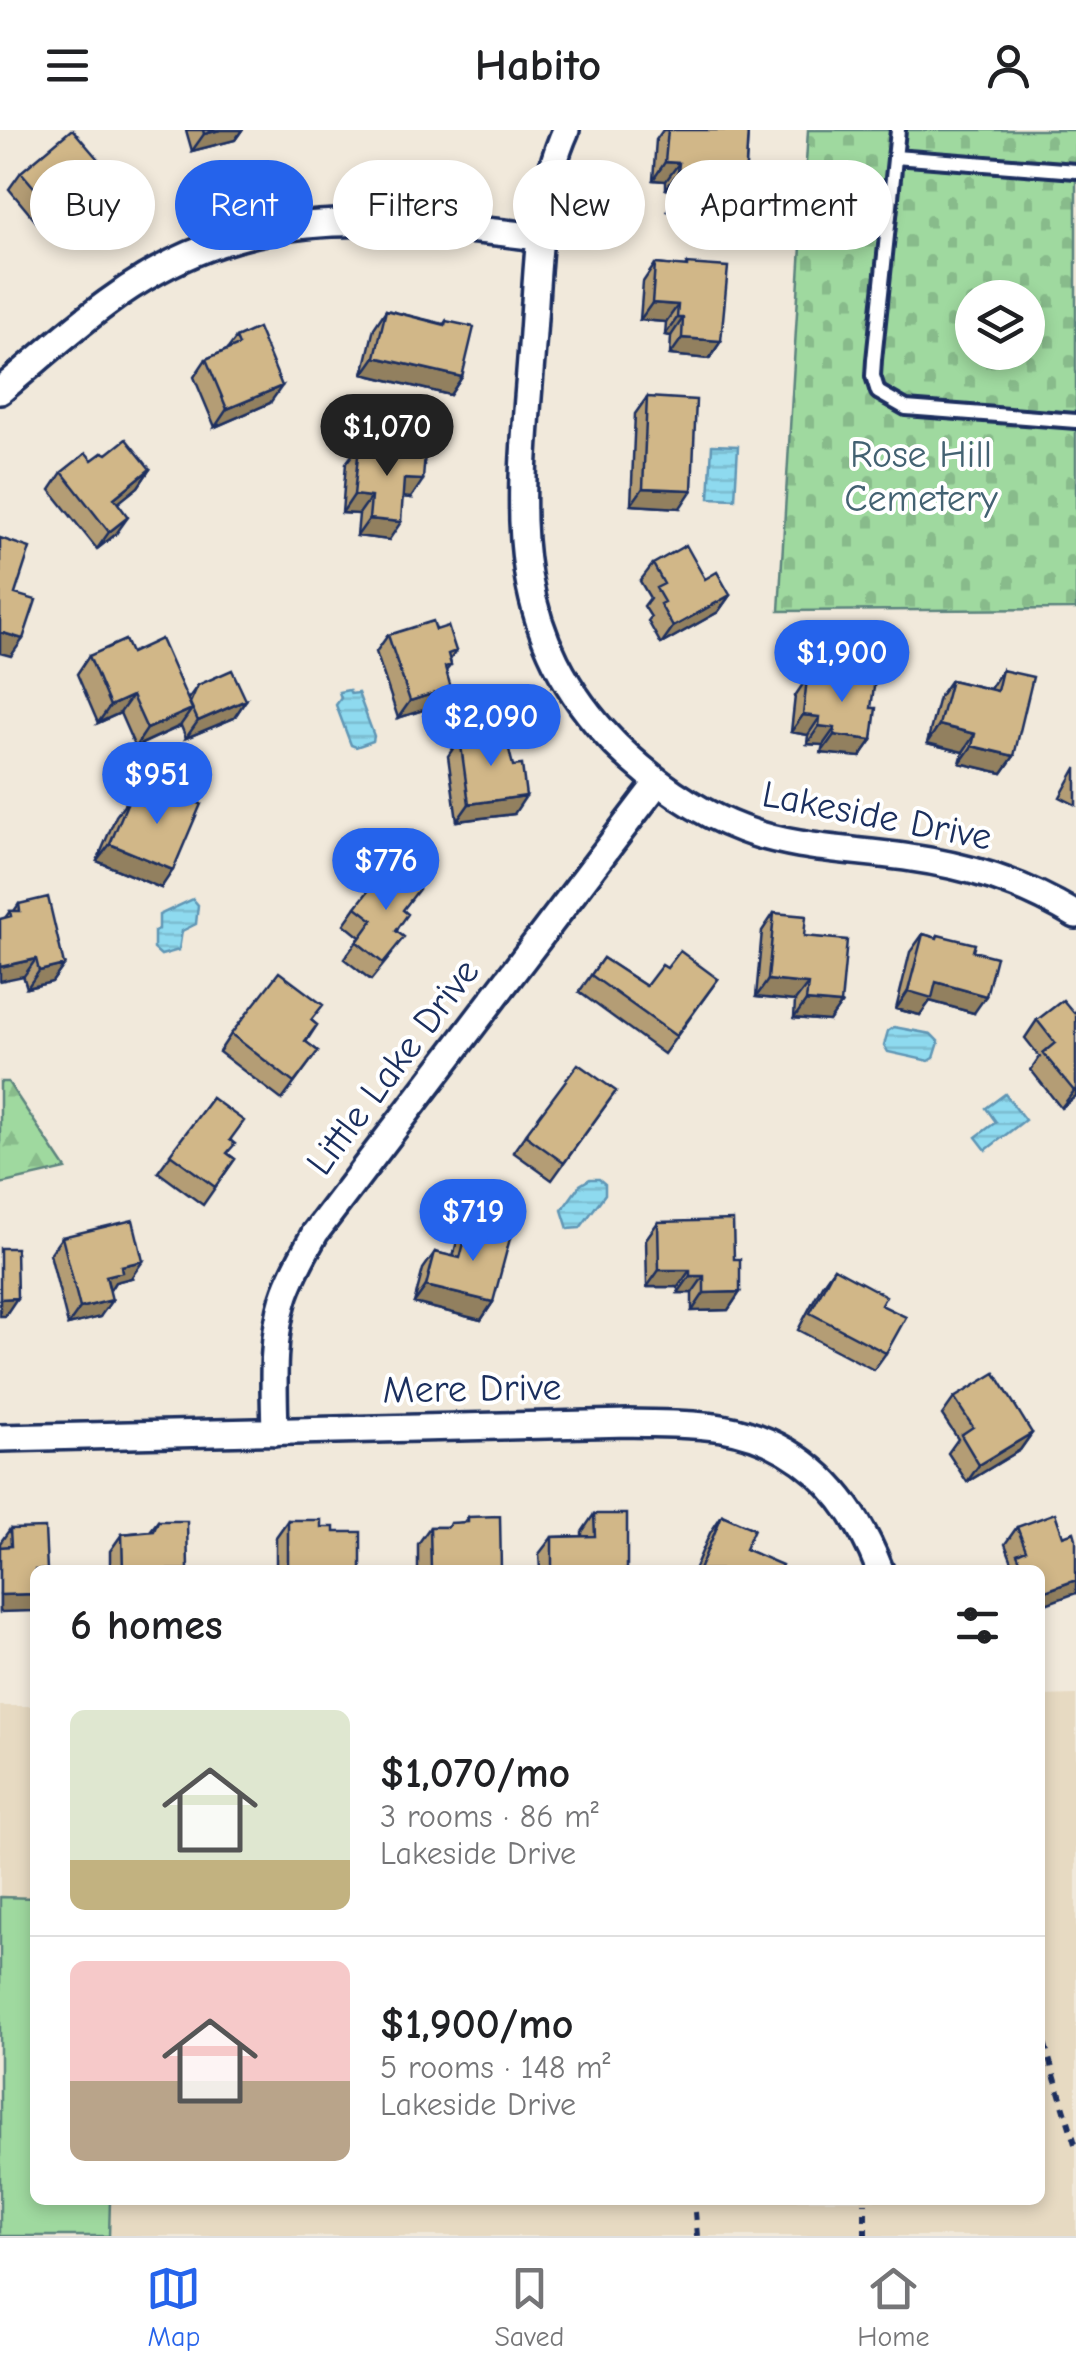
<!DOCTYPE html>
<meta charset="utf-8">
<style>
:root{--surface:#fff;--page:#f2f2f2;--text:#202124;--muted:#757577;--line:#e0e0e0;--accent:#2563eb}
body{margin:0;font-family:"Comic Neue",sans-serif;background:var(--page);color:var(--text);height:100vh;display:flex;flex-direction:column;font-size:38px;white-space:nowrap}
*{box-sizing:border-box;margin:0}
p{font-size:32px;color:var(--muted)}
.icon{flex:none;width:55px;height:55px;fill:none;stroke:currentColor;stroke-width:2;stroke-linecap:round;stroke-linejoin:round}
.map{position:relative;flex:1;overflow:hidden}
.details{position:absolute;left:30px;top:1435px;width:1015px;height:640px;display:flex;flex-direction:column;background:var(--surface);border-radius:15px;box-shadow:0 5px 15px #0003}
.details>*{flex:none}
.hud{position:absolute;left:30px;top:30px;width:1018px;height:90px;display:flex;gap:20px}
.buttons{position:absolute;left:955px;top:150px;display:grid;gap:20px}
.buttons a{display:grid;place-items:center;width:90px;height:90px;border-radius:50%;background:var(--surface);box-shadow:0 5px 15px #0003;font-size:50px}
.price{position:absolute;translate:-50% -85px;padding:0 22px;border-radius:35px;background:var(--accent);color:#fff;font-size:32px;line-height:65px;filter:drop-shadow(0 2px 5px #0008)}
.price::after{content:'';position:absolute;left:50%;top:60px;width:30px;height:22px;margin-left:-15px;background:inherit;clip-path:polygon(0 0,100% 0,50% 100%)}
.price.selected{background:#222;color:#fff}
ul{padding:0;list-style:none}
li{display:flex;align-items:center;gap:30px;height:250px;padding:0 40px}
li+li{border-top:2px solid var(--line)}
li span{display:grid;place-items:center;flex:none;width:280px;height:200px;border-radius:15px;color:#555}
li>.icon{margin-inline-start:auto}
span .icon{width:120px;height:120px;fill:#fffc;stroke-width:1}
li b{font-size:42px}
h2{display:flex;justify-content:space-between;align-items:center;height:120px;padding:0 40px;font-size:42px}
.tag{padding:0 35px;border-radius:45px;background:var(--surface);box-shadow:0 5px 15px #0003;font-size:35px;line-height:90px}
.tag.selected{background:var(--accent);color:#fff}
header{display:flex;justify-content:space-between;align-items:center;height:130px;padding:0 40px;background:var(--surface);font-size:45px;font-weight:800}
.dock{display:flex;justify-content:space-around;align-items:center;height:140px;border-top:2px solid var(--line);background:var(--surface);font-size:28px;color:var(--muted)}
.dock a{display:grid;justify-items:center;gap:5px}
.dock .selected{color:var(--accent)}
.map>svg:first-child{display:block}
</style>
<header><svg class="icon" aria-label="menu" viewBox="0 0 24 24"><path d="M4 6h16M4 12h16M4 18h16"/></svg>Habito<svg class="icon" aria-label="person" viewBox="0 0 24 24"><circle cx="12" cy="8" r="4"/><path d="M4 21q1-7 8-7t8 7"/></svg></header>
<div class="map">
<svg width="1076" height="2106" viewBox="0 0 1076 2106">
<defs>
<pattern id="forest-firs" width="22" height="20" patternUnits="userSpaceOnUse" patternTransform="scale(2.5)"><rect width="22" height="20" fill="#9fd99f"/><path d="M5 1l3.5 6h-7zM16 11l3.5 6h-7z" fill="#88bb8b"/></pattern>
<pattern id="cemetery-stones" width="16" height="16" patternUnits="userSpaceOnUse" patternTransform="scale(2.5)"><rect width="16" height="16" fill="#9fd99f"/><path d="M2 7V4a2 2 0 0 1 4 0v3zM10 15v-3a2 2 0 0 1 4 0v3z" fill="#88bb8b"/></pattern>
<pattern id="water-rules" width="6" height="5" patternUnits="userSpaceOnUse" patternTransform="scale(2.5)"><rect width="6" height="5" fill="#8edaef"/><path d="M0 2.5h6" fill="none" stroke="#7abbcf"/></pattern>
</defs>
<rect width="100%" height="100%" fill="#f1e9db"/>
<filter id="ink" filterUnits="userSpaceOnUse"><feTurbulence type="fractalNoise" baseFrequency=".01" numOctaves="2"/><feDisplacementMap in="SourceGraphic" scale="20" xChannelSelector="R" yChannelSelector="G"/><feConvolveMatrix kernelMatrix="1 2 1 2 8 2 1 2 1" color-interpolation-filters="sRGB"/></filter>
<g filter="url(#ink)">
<path fill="#e7dac2" d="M 1076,1565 L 1076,2106 L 0,2106 L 0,1576 L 35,1576 L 35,2070 L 1040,2070 L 1040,1566 Z"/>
<path fill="url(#forest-firs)" stroke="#5d847e" stroke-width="2.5" d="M 0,952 L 8,952 L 66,1039 L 0,1054 Z"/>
<path fill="url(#cemetery-stones)" stroke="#5d847e" stroke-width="2.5" fill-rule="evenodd" d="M 808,0 L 1076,0 L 1076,479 L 779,481 ZM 972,168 L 1028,168 L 1028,222 L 972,222 Z"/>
<path fill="#9fd99f" stroke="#5d847e" stroke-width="2.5" d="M 0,1767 L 35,1768 L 35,2070 L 110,2070 L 109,2106 L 0,2106 Z"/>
<path fill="url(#water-rules)" stroke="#6096b5" stroke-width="2.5" d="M 712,315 L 738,316 L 735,369 L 709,368 Z
M 349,560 L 351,564 L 358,563 L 374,606 L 373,611 L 356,617 L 351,615 L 336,575 L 341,568 L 339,562 Z
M 193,769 L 198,775 L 196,794 L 182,801 L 179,820 L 161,825 L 154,819 L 154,801 L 159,799 L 159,785 Z
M 894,897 L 931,904 L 939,912 L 934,928 L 929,931 L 888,922 L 884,915 L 888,901 Z
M 1005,964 L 1025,990 L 986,1020 L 976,1007 L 996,992 L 986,978 Z
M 590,1049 L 599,1049 L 605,1054 L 605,1064 L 580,1098 L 568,1099 L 562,1080 L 580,1055 Z"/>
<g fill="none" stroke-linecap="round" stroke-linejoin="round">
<g stroke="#1b2f5e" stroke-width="20">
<path id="lane" d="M 898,0 L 874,230 L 873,246 L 878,262 L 906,278 L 1076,291
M 895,27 L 1076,41"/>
</g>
<g stroke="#1b2f5e" stroke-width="32">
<path id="street" d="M 566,0 C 536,67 538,144 532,216 C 521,370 498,494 616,615 C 652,650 694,681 742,699 C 795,719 849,719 905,727 C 969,736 1021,752 1076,785
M 0,261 C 35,232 70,200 107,173 C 247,69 378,89 540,107
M 275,1302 C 274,1258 271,1210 284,1168 C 291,1145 304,1124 315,1103 L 658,652
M 0,1308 L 629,1293 C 660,1294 691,1293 722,1298 C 802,1312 852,1367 880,1440"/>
</g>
<path stroke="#1b2f5e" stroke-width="6" stroke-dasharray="8 8" stroke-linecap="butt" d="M 1040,1899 L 1076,2017
M 695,2082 L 697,2106
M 865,2106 L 865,2073"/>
<use href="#lane" stroke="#fff" stroke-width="12"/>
<use href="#street" stroke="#fff" stroke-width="25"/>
</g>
<path fill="#b49d75" stroke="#1b2f5e" stroke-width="2.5" d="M 186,0 L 242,0 L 235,10 L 192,21 Z
M 663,0 L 748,0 L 744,68 L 732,86 L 668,81 L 670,60 L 666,59 L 666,51 L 653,50 L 656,10 Z
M 21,42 L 114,48 L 102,66 L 76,86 L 70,79 L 62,85 L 56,78 L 38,94 L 9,59 Z
M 655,134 L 685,137 L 687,134 L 721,211 L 709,229 L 670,225 L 671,206 L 665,205 L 666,192 L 640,190 L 643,152 Z
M 386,180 L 444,194 L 446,191 L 462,247 L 450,265 L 363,244 L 374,198 Z
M 236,208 L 270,273 L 215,297 L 194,247 L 206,229 L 227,220 Z
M 647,267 L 680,378 L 631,375 L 635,284 Z
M 359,316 L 411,368 L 403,367 L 389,410 L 357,406 L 359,384 L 342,383 L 346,333 Z
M 92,330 L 150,339 L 138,357 L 117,373 L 116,404 L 97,419 L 50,360 L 62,342 Z
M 653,434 L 705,449 L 730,465 L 718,482 L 661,514 L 648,491 L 651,487 L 644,476 L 650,468 L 640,451 Z
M 436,500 L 456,521 L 450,530 L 451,535 L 446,541 L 439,575 L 398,588 L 376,522 L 388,505 Z
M 131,523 L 188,569 L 198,555 L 246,570 L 234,588 L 186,608 L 181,596 L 135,617 L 120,583 L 98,593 L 77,544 L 89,526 Z
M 1002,540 L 1014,626 L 1002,643 L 960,633 L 963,622 L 927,613 L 939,567 L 951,550 L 990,559 Z
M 827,544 L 871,578 L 872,610 L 860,627 L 821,623 L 823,615 L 807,614 L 808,605 L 791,602 L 795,566 L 807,548 L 823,550 Z
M 460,608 L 514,684 L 457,691 L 448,626 Z
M 1076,638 L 1076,675 L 1060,667 Z
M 156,655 L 161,758 L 97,731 L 116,686 L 129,669 L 143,675 Z
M 19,774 L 64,835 L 52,852 L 27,858 L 5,788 L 10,781 L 14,781 Z
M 356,777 L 404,781 L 397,801 L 392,824 L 371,850 L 344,829 L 360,807 L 344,794 Z
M 774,783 L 804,806 L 841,874 L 829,891 L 794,888 L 795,871 L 756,867 L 762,801 Z
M 923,804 L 936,808 L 938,805 L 973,821 L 974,883 L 930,871 L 920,885 L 896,879 L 910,822 Z
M 603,828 L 646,856 L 667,838 L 718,849 L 664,924 L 579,862 Z
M 1074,883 L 1076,966 L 1061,978 L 1031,940 L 1040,927 L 1025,908 L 1037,890 Z
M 312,891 L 317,895 L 306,912 L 318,921 L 282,970 L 219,922 L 231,904 Z
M 616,961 L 552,1050 L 513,1022 L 525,1005 Z
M 212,968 L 231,1010 L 228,1024 L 235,1029 L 203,1075 L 158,1042 Z
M 470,1090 L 493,1172 L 481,1190 L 414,1173 L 423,1139 L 435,1122 L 453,1127 L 458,1107 Z
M 658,1092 L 734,1129 L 740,1162 L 728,1180 L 692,1181 L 692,1163 L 678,1163 L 678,1157 L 647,1157 L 646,1109 Z
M 62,1107 L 131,1148 L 115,1152 L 110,1160 L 100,1187 L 68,1195 L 50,1124 Z
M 834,1138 L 881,1175 L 886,1223 L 874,1240 L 798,1200 L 822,1155 Z
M 954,1268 L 1032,1303 L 1020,1320 L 967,1352 L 948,1323 L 958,1309 L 942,1285 Z
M 594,1384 L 627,1440 L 540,1440 L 539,1424 L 552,1407 L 582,1406 L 582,1402 Z
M 722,1385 L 745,1419 L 780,1440 L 694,1440 L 710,1403 Z
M 468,1387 L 501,1440 L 418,1440 L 418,1414 L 430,1397 L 447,1397 L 464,1392 Z
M 288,1390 L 321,1397 L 334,1402 L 361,1440 L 276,1440 L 276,1407 Z
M 158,1391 L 188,1440 L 110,1440 L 110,1421 L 122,1404 L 150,1401 Z
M 1017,1397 L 1063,1406 L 1040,1440 L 1006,1440 L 1012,1432 L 1005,1414 Z
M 10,1399 L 47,1440 L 0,1482 L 0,1413 Z"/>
<path fill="#92805f" stroke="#1b2f5e" stroke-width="2.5" d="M 220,0 L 242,0 L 235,10 L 192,21 L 204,4 Z
M 665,32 L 679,33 L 666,51 L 653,50 Z
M 678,42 L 682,42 L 670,60 L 666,59 Z
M 114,48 L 102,66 L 76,86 L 89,69 Z
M 68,61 L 56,78 L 38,94 L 50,76 Z
M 82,62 L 70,79 L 62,85 L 74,68 Z
M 680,64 L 744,68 L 732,86 L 668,81 Z
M 652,173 L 678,175 L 666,192 L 640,190 Z
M 677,188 L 683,188 L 671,206 L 665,205 Z
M 682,208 L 721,211 L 709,229 L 670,225 Z
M 375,227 L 462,247 L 450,265 L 363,244 Z
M 282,256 L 270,273 L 215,297 L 227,279 Z
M 150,339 L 138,357 L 102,386 L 114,368 Z
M 404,349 L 423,350 L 411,368 L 392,366 Z
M 643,358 L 692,360 L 680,378 L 631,375 Z
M 354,365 L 371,367 L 359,384 L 342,383 Z
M 128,387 L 116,404 L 97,419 L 109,402 Z
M 369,389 L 401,392 L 389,410 L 357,406 Z
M 730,465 L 718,482 L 661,514 L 673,497 Z
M 0,502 L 23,509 L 11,526 L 0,523 Z
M 451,558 L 439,575 L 398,588 L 410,571 Z
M 132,566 L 120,583 L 98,593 L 110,576 Z
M 246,570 L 234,588 L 186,608 L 198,591 Z
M 192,579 L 180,596 L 135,617 L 147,599 Z
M 803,585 L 820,587 L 808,605 L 791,602 Z
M 939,595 L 975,604 L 963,622 L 927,613 Z
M 819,596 L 835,598 L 823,615 L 807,614 Z
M 834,605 L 872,610 L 860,627 L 821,623 Z
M 972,616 L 1014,626 L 1002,643 L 960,633 Z
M 526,666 L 514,684 L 457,691 L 469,674 Z
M 110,714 L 173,740 L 161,758 L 97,731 Z
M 36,829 L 24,846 L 0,851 L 0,837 Z
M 64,835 L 52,852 L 27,858 L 39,841 Z
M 768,850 L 808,854 L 795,871 L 756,867 Z
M 936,852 L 986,866 L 974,883 L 930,871 L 920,885 L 896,879 L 908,861 Z
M 806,871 L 841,874 L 829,891 L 794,888 Z
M 1076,959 L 1076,966 L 1061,978 L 1074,961 Z
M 143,1131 L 131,1148 L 115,1152 L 110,1160 L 106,1146 L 121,1136 Z
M 659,1140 L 690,1140 L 678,1157 L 647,1157 Z
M 690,1146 L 704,1146 L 692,1163 L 678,1163 Z
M 426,1156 L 493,1172 L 481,1190 L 414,1173 Z
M 740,1162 L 728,1180 L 692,1181 L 704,1163 Z
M 17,1168 L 5,1186 L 0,1186 L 0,1169 Z
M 112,1170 L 100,1187 L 68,1195 L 80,1178 Z
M 1032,1303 L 1020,1320 L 967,1352 L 979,1335 Z
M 1076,1450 L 1076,1463 L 1040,1476 L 1040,1463 Z
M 35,1464 L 35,1481 L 0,1482 L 0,1465 Z"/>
<path fill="#d1b788" stroke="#1b2f5e" stroke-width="2.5" d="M 71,0 L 73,0 L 114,48 L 89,69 L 82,62 L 74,68 L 68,61 L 50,76 L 21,42 Z
M 203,0 L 220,0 L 204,4 Z
M 668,0 L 748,0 L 744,68 L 680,64 L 682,42 L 678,42 L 679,33 L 665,32 Z
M 655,134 L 687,137 L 687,134 L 728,137 L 721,211 L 682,208 L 683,188 L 677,188 L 678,175 L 652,173 Z
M 386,180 L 445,195 L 446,191 L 474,197 L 462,247 L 375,227 Z
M 258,198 L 282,256 L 227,279 L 206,229 L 239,215 L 236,208 Z
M 647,267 L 696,270 L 692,360 L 643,358 Z
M 126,309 L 150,339 L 114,368 L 128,387 L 109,402 L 62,342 L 86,323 L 92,330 L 103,322 L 107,324 Z
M 359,316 L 425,322 L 423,350 L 404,349 L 401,392 L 369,389 L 371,367 L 354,365 Z
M 0,408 L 30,418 L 15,464 L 36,470 L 23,509 L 0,502 Z
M 686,415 L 705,449 L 717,442 L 730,465 L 673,497 L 660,474 L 664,472 L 656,458 L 664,454 L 653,434 Z
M 433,491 L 436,500 L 448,496 L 456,521 L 448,524 L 451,535 L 445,537 L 451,558 L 410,571 L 388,505 Z
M 161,509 L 192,579 L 147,599 L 132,566 L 110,576 L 89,526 L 125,510 L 131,523 Z
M 232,540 L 246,570 L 198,591 L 190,573 L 198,555 Z
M 1002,540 L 1033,547 L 1014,626 L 972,616 L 975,604 L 939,595 L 951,550 L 997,561 Z
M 827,544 L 875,549 L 871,578 L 876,578 L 872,610 L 834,605 L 835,598 L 819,596 L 820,587 L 803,585 L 807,548 L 827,551 Z
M 505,603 L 513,636 L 522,635 L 526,666 L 469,674 L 460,608 Z
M 156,655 L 201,674 L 173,740 L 110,714 L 129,669 L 147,676 Z
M 388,735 L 419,759 L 403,780 L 408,784 L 396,801 L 404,807 L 383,833 L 357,812 L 373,790 L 356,777 Z
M 48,767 L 64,835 L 39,841 L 36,829 L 0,837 L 0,789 L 11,786 L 10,781 L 20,781 L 19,774 Z
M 774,783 L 806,786 L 804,806 L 847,810 L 841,874 L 806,871 L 808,854 L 768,850 Z
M 923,804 L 937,808 L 938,805 L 975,814 L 973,821 L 996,827 L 986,866 L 936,852 L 932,868 L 908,861 Z
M 680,821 L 718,849 L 676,906 L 591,845 L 603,828 L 646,856 L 662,835 L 667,838 Z
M 279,842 L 323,875 L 311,890 L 317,895 L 305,911 L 318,921 L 294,953 L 231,904 Z
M 1063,870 L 1074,883 L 1076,881 L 1076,959 L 1074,961 L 1043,923 L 1055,913 L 1037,890 Z
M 578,934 L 616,961 L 564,1033 L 525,1005 Z
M 212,968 L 244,991 L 230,1010 L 235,1014 L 227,1023 L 235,1029 L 215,1057 L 170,1024 Z
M 133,1090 L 143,1131 L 121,1136 L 122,1142 L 106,1146 L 112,1170 L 80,1178 L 62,1107 Z
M 470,1090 L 512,1101 L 493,1172 L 426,1156 L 435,1122 L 460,1128 Z
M 733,1090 L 734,1129 L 740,1129 L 740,1162 L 704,1163 L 704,1146 L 690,1146 L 690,1140 L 659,1140 L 658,1092 Z
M 0,1118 L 16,1118 L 17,1168 L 0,1169 Z
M 834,1138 L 886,1166 L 881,1175 L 906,1187 L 886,1223 L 810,1183 Z
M 995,1243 L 1032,1303 L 979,1335 L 961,1305 L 973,1297 L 954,1268 Z
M 1055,1383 L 1063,1406 L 1074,1402 L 1076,1409 L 1076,1450 L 1040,1463 L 1040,1440 L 1012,1440 L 1012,1438 L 1022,1435 L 1017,1424 L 1026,1420 L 1017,1397 Z
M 594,1384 L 627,1384 L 627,1440 L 552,1440 L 552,1407 L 595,1406 Z
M 722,1385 L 754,1399 L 745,1419 L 782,1435 L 780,1440 L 699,1440 Z
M 500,1386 L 501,1440 L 431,1440 L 430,1397 L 448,1397 L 450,1393 L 468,1392 L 468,1387 Z
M 288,1390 L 321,1390 L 321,1397 L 334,1397 L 334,1402 L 361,1402 L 361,1440 L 288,1440 Z
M 158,1391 L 187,1391 L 188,1440 L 123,1440 L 122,1404 L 154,1401 Z
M 45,1398 L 47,1440 L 35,1440 L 35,1464 L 0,1465 L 0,1417 L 11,1416 L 10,1399 Z"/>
</g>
<g text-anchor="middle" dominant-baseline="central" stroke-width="8" stroke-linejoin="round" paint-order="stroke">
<g font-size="38" fill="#436272" stroke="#fff">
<text x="921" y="325">Rose Hill<tspan x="921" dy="44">Cemetery</tspan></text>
</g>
<g font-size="38" fill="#1b2f5e" stroke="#fff">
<text transform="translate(877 686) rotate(11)">Lakeside Drive</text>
<text transform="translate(393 937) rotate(-53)">Little Lake Drive</text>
<text transform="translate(472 1259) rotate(-1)">Mere Drive</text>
</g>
</g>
</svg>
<div class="buttons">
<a><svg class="icon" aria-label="layers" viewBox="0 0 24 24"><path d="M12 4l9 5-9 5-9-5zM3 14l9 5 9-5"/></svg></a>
</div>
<b class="price selected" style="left:387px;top:349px">$1,070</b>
<b class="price" style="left:842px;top:575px">$1,900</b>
<b class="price" style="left:491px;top:639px">$2,090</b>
<b class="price" style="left:157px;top:697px">$951</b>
<b class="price" style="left:386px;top:783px">$776</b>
<b class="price" style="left:473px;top:1134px">$719</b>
<div class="hud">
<a class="tag">Buy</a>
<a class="tag selected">Rent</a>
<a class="tag">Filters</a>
<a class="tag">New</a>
<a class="tag">Apartment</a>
</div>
<section class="details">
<h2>6 homes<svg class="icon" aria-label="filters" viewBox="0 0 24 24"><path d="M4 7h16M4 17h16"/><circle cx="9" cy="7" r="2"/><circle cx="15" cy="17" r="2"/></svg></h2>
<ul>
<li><span style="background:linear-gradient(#dfe7d0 75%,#c2b280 0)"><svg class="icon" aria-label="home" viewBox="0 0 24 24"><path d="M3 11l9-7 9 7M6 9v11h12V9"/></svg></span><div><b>$1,070/mo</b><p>3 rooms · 86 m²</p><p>Lakeside Drive</p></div></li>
<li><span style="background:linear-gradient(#f6c9c9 60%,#b9a48a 0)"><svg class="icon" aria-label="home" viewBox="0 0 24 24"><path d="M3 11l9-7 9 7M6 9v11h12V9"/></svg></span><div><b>$1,900/mo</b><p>5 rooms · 148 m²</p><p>Lakeside Drive</p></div></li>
</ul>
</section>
</div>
<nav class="dock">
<a class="selected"><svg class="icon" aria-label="map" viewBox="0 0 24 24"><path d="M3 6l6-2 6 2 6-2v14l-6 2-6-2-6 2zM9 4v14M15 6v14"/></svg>Map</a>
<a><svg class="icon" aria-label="saved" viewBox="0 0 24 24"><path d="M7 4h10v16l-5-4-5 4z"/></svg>Saved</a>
<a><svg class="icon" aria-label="home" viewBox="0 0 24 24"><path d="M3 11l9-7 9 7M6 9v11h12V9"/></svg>Home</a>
</nav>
